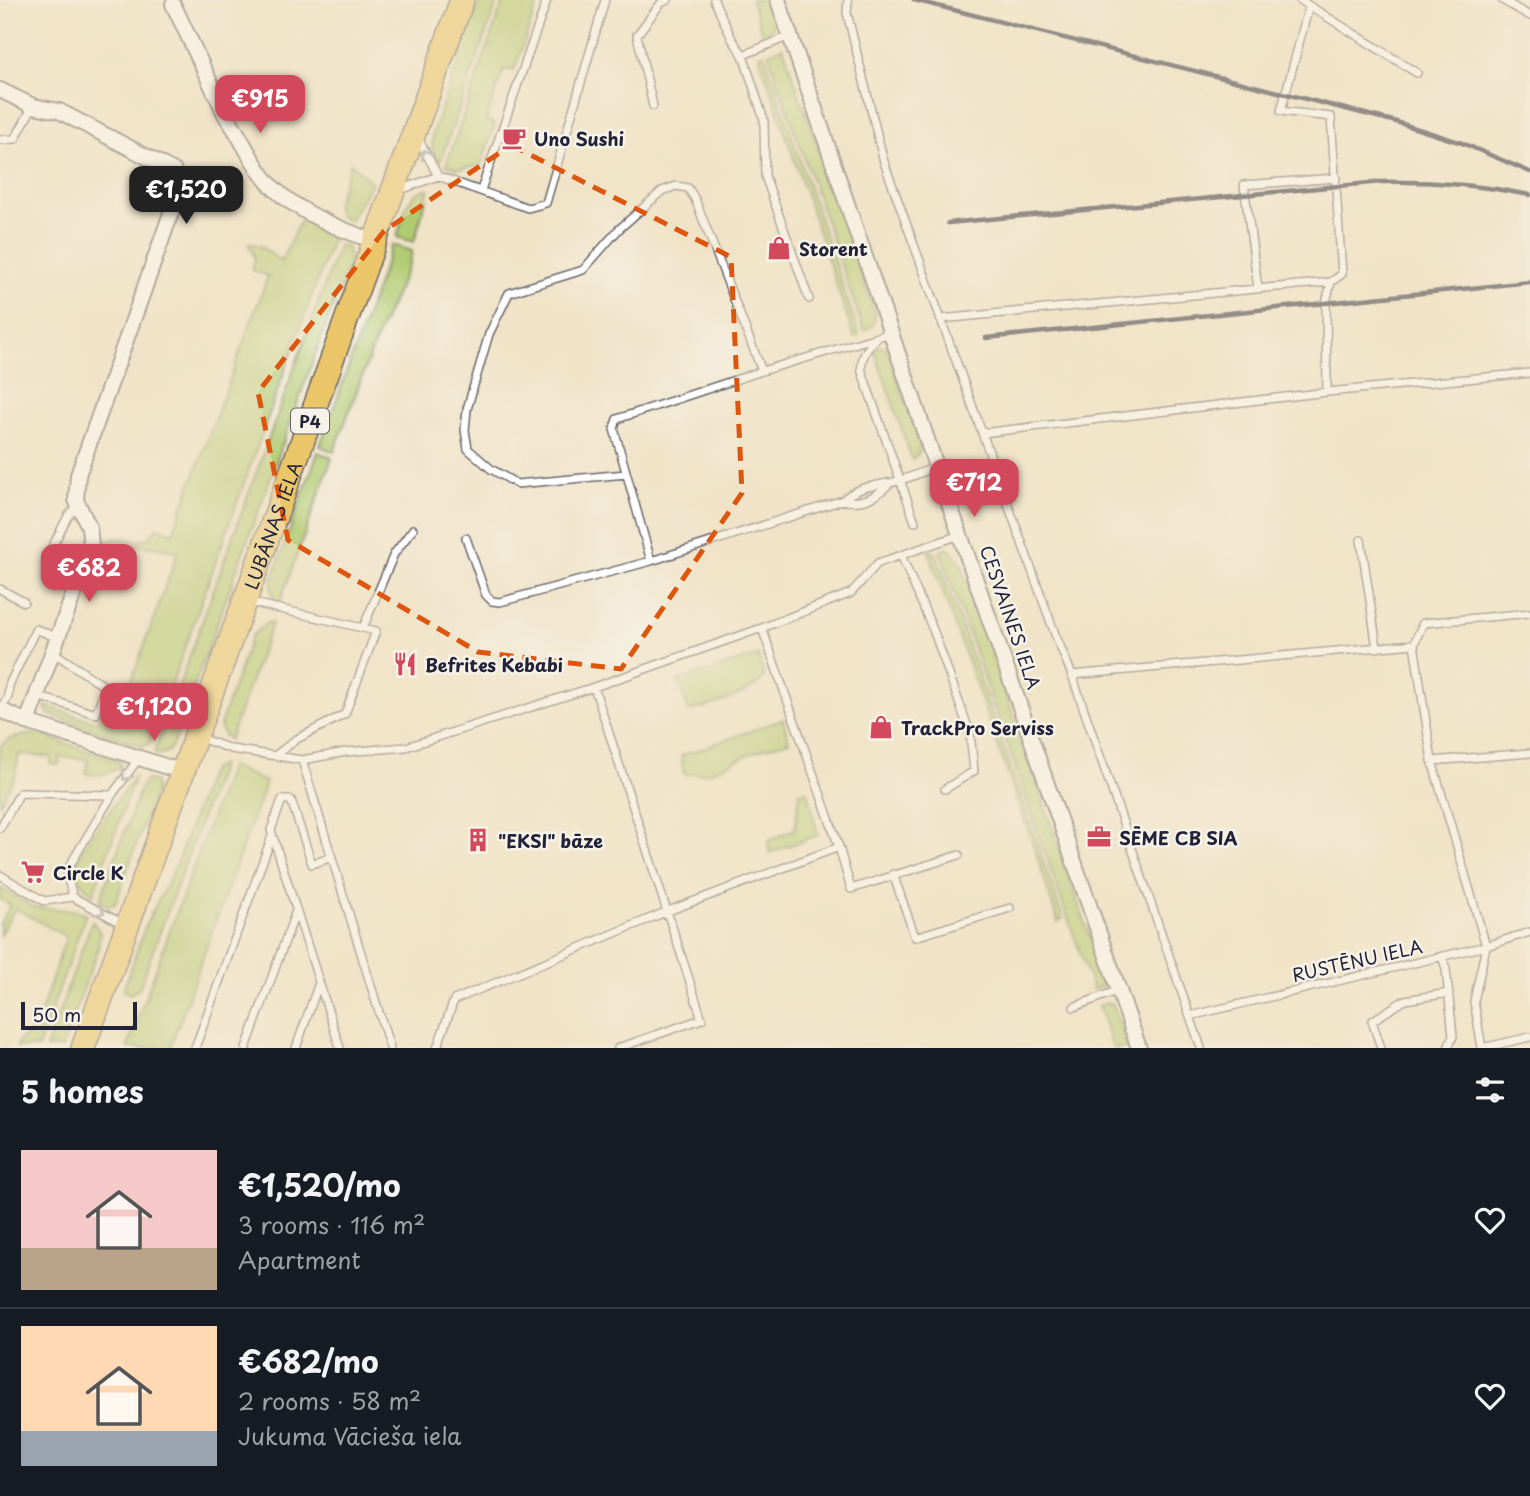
<!DOCTYPE html>
<meta charset="utf-8">
<style>
:root{--surface:#171b24;--page:#242831;--text:#f1f3f6;--muted:#9ea1a6;--line:#363941;--accent:#d1495b}
body{margin:0;font-family:"Playpen Sans",sans-serif;background:var(--page);color:var(--text);height:100vh;display:flex;flex-direction:column;font-size:26px;white-space:nowrap}
*{box-sizing:border-box;margin:0}
p{font-size:23px;color:var(--muted)}
.icon{flex:none;width:38px;height:38px;fill:none;stroke:currentColor;stroke-width:2;stroke-linecap:round;stroke-linejoin:round}
.map{position:relative;height:1048px;overflow:hidden}
.drawer{display:flex;flex-direction:column;background:var(--surface);flex:1}
.drawer>*{flex:none}
.scale{position:absolute;left:21px;bottom:18px;width:116px;box-sizing:border-box;padding-left:7px;border:4px solid #22223b;border-top:0;font-size:19px;line-height:24px;white-space:nowrap;color:#22223b;-webkit-text-stroke:5px #f7f3e8;paint-order:stroke}
.price{position:absolute;translate:-50% -60px;padding:0 16px;border-radius:14px;background:var(--accent);color:#fff;font-size:23px;line-height:46px;filter:drop-shadow(0 2px 4px #0008)}
.price::after{content:'';position:absolute;left:50%;top:42px;width:21px;height:16px;margin-left:-10px;background:inherit;clip-path:polygon(0 0,100% 0,50% 100%)}
.price.selected{background:#222;color:#fff}
ul{padding:0;list-style:none}
li{display:flex;align-items:center;gap:21px;height:175px;padding:0 21px}
li+li{border-top:2px solid var(--line)}
li span{display:grid;place-items:center;flex:none;width:196px;height:140px;border-radius:0px;color:#555}
li>.icon{margin-inline-start:auto}
span .icon{width:84px;height:84px;fill:#fffc;stroke-width:1}
li b{font-size:30px}
h2{display:flex;justify-content:space-between;align-items:center;height:84px;padding:0 21px;font-size:30px}
.map>svg:first-child{display:block}
</style>
<div class="map">
<svg width="1530" height="1048" viewBox="0 0 1530 1048">
<rect width="100%" height="100%" fill="#f7f3e8"/>
<filter id="ink" filterUnits="userSpaceOnUse"><feTurbulence type="fractalNoise" baseFrequency=".0143" numOctaves="2"/><feDisplacementMap in="SourceGraphic" scale="14" xChannelSelector="R" yChannelSelector="G"/><feConvolveMatrix kernelMatrix="1 2 1 2 8 2 1 2 1" color-interpolation-filters="sRGB"/></filter>
<filter id="wash" filterUnits="userSpaceOnUse"><feTurbulence type="fractalNoise" baseFrequency=".00686" numOctaves="4" result="noise"/><feDisplacementMap in="SourceGraphic" scale="28" xChannelSelector="R" yChannelSelector="G"/><feGaussianBlur stdDeviation="1.57" result="paint"/><feColorMatrix in="noise" values="0 0 0 0 0 0 0 0 0 0 0 0 0 0 0 0 0 1.4 0 .05"/><feComposite in="paint" operator="in"/></filter>
<g filter="url(#wash)">
<rect width="100%" height="100%" fill="#f0e3c7"/>
<path fill="#b0ca70" stroke="#697656" stroke-width="2" d="M 480,0 L 498,0 L 440,162 L 433,154 L 432,135 Z
M 504,0 L 539,0 L 514,71 L 504,69 L 486,120 L 495,124 L 481,165 L 458,169 L 446,165 Z
M 751,0 L 767,0 L 775,23 L 764,39 Z
M 783,47 L 875,314 L 874,324 L 864,331 L 768,53 Z
M 764,54 L 859,335 L 854,337 L 759,55 Z
M 351,163 L 372,183 L 349,221 L 339,216 L 336,204 Z
M 429,189 L 414,242 L 397,237 C 403,218 406,190 429,189 Z
M 301,219 L 332,240 L 151,741 L 144,747 L 51,715 L 47,712 L 45,706 L 97,722 L 100,713 L 120,714 L 125,697 L 108,681 L 109,678 L 126,695 L 178,552 L 115,540 L 98,548 C 102,544 107,540 112,539 C 132,532 142,553 157,527 L 173,533 L 268,276 L 252,270 L 255,258 L 248,243 L 261,246 L 281,262 Z
M 339,245 L 347,247 L 350,259 L 174,742 C 170,752 165,755 154,754 Z
M 392,245 L 412,251 L 409,264 L 378,334 L 334,452 L 320,446 Z
M 882,346 L 887,348 L 920,444 L 919,453 L 912,460 L 874,349 Z
M 318,452 L 332,458 L 279,605 C 270,596 271,590 272,579 Z
M 947,548 L 960,560 L 1105,981 L 1102,986 L 1093,990 L 940,551 Z
M 928,550 L 933,551 L 937,556 L 1063,918 L 1058,922 L 1037,856 Z
M 267,623 L 272,623 L 229,740 L 223,734 L 220,725 L 252,635 Z
M 758,655 L 764,677 C 753,694 709,707 689,711 L 678,681 Z
M 783,719 L 789,741 C 775,745 760,749 747,755 C 721,766 714,775 684,774 L 681,756 Z
M 31,734 L 42,735 L 119,762 L 121,767 L 102,775 L 86,774 L 88,759 L 60,757 L 59,765 L 50,764 L 51,757 L 19,754 L 15,776 L 0,803 L 0,746 L 9,739 Z
M 221,765 L 139,989 L 130,994 L 123,991 L 146,924 L 175,868 L 208,776 L 213,769 Z
M 230,766 L 266,782 L 170,1048 L 127,1048 Z
M 135,776 L 93,895 C 77,881 72,869 82,849 Z
M 146,780 L 154,781 L 156,789 L 115,904 L 108,906 L 100,900 L 142,784 Z
M 800,791 L 808,791 L 818,835 L 769,853 L 768,841 L 795,829 Z
M 0,888 L 33,907 L 79,911 L 86,914 L 38,1048 L 17,1047 L 18,1042 L 36,1027 L 66,937 L 15,908 L 0,935 L 0,924 L 10,905 L 0,899 Z
M 92,921 L 100,932 L 98,949 L 62,1048 L 46,1048 Z
M 1107,1002 L 1113,1004 L 1128,1048 L 1113,1048 L 1099,1006 Z"/>
</g>
<g filter="url(#ink)">
<g fill="none" stroke-linecap="round" stroke-linejoin="round">
<g stroke="#6a666c" stroke-width="10">
<path id="lane" d="M 714,0 L 732,39 L 743,55 L 790,36
M 848,0 L 847,13 L 884,162 L 1055,634 L 1072,675 L 1201,1048
M 1300,0 L 1417,73
M 1502,0 L 1530,16
M 743,55 L 764,120 L 765,176 L 809,299
M 653,106 L 637,35 L 661,3 L 668,0
M 417,136 L 438,176
M 0,140 L 15,139 L 33,106
M 400,190 L 438,176 L 528,208 L 546,203 L 605,0
M 481,190 L 547,0
M 1258,288 L 1244,185 L 1336,178
M 940,319 L 1331,282 L 1342,274 L 1331,117 L 1281,111 L 1309,6
M 878,337 C 867,348 860,357 862,372 L 915,522
M 762,371 L 891,333
M 1327,392 L 1326,303 L 1331,282
M 982,433 L 1327,392 L 1530,373
M 843,500 C 862,505 876,497 889,484
M 466,538 L 486,595 L 492,601 L 500,602 L 651,561 L 614,429 L 617,419 L 762,371 L 695,199 L 688,188 L 676,186 L 662,191 L 618,230 L 583,270 L 509,293 L 489,334 L 467,409 L 465,430 L 468,449 L 491,469 L 517,484 L 626,474
M 1361,540 L 1377,648
M 51,549 L 68,516 L 78,506
M 901,555 L 934,632 L 970,733 L 974,771 L 945,789
M 651,561 L 843,500 C 857,487 871,486 889,483 C 904,481 921,472 936,467
M 0,589 L 24,602
M 249,602 L 376,631 L 345,714 L 295,740 L 275,756
M 363,628 L 394,554 L 413,529
M 762,628 L 839,847 L 851,889 L 959,855
M 1414,644 L 1432,761
M 1072,675 L 1414,644 L 1423,623 L 1530,613
M 594,687 L 702,1019 L 618,1048
M 37,696 L 96,714 L 105,687 L 53,652
M 0,710 L 8,697 L 9,685 L 36,629 L 58,638
M 200,738 L 231,749 L 302,760 L 346,752 L 406,747 L 594,687 L 762,628 L 851,593 L 878,563 L 960,535
M 1530,753 L 1432,761 L 1486,946 L 1474,1001 L 1482,1048 L 1530,1037
M 302,760 L 390,1048
M 0,828 L 20,793 L 112,795
M 332,857 L 312,864 L 291,800 L 282,800 L 271,830 L 340,1048
M 893,874 L 915,937 L 1010,908
M 0,875 L 44,901 L 73,897 L 125,925
M 73,897 L 67,876 L 70,865 L 112,795 L 139,758
M 1442,956 L 1446,969 L 1453,1036 L 1448,1048
M 1074,1007 L 1119,990
M 1190,1016 L 1486,946 L 1530,932
M 195,1048 L 272,836
M 246,1048 L 296,911
M 296,1048 L 319,983
M 437,1048 L 454,1000 L 668,911 L 839,847
M 1381,1048 L 1372,1021 L 1405,1000 L 1449,993"/>
</g>
<g stroke="#6a666c" stroke-width="18">
<path id="street" d="M 778,0 L 936,466 L 1139,1048
M 173,4 L 226,116 C 241,136 251,162 267,181 C 291,209 341,231 376,241
M 0,90 L 33,106 L 59,111 L 174,171 L 180,188 L 78,475 L 76,500 L 89,527 L 91,546 L 27,722
M 0,710 L 27,722 L 183,772"/>
</g>
<g stroke="#6a666c" stroke-width="26">
<g id="primary">
<path id="s1" d="M 83,1048 L 462,0"/>
</g>
</g>
<use href="#lane" stroke="#fff" stroke-width="7"/>
<use href="#street" stroke="#fff" stroke-width="14"/>
<use href="#primary" stroke="#ebc669" stroke-width="23"/>
<path stroke="#22223b" stroke-width="4.5" d="M 914,0 L 1393,121 L 1462,143 L 1530,172
M 948,223 L 1381,182 C 1432,181 1480,185 1530,195
M 986,338 L 1530,282"/>
</g>
<defs><path id="oneway-chevron" d="M-2-3.5L2.5 0L-2 3.5" fill="none" stroke-width="1.6" stroke-linecap="round" stroke-linejoin="round" transform="scale(1.75)"/></defs>
<g stroke="#9c9ca7">
<use href="#oneway-chevron" transform="translate(426 154) rotate(-117)"/>
<use href="#oneway-chevron" transform="translate(126 776) rotate(126)"/>
<use href="#oneway-chevron" transform="translate(100 911) rotate(29)"/>
</g>
</g>
<path d="M0 0H1530V1048H0ZM 511,145 L 731,257 L 742,493 L 621,669 L 478,652 L 288,540 L 258,392 L 384,231 Z" fill="#f0e3c7" fill-opacity=".55" fill-rule="evenodd"/>
<path fill="none" stroke="#de560e" stroke-width="5" stroke-dasharray="14 9" stroke-linejoin="round" d="M 511,145 L 731,257 L 742,493 L 621,669 L 478,652 L 288,540 L 258,392 L 384,231 Z"/>
<defs>
<g id="cafe-bare" transform="scale(1.89)"><path d="M-5.5-4.5H6V0H3Q3 3.5 0 3.5H-2.5Q-5.5 3.5-5.5 0ZM3-3.2v2h1.7v-2ZM-6 4.5H4V6H-6Z" fill="#d1495b" stroke="#f7f3e8" stroke-width="2.5" paint-order="stroke"/></g>
<g id="shop-bare" transform="scale(1.89)"><path d="M-5-2.5h2.3a2.7 3.5 0 0 1 5.4 0H5L5.5 6h-11ZM-1.5-2.5h3a1.5 2.3 0 0 0-3 0Z" fill="#d1495b" stroke="#f7f3e8" stroke-width="2.5" paint-order="stroke"/></g>
<g id="restaurant-bare" transform="scale(1.89)"><path d="M-5-6h1v4h1v-4h1v4h1v-4h1v5L-1.5 .5V6h-2V.5L-5-1ZM5-6V6H3V1.5H1.5Q1.5-4 5-6Z" fill="#d1495b" stroke="#f7f3e8" stroke-width="2.5" paint-order="stroke"/></g>
<g id="office-bare" transform="scale(1.89)"><path d="M-6-3h4V-5.5h4V-3h4V5H-6ZM-1-4.5V-3h2v-1.5ZM-6 0V1H6V0Z" fill="#d1495b" stroke="#f7f3e8" stroke-width="2.5" paint-order="stroke"/></g>
<g id="building-bare" transform="scale(1.89)"><path d="M-4-6H4V6H1V3H-1V6H-4ZM-2.5-4.3h1.7v1.8h-1.7ZM.8-4.3h1.7v1.8H.8ZM-2.5-1h1.7V.8h-1.7ZM.8-1h1.7V.8H.8Z" fill="#d1495b" stroke="#f7f3e8" stroke-width="2.5" paint-order="stroke"/></g>
<g id="supermarket-bare" transform="scale(1.89)"><path d="M-6-5.5h2.5l.6 2H6L4.5 2H-2.5L-4.4-4H-6ZM-1.5 3.2a1.3 1.3 0 1 0 .1 0ZM3 3.2a1.3 1.3 0 1 0 .1 0Z" fill="#d1495b" stroke="#f7f3e8" stroke-width="2.5" paint-order="stroke"/></g>
</defs>
<g fill-rule="evenodd">
<use href="#cafe-bare" x="514" y="138"/>
<use href="#shop-bare" x="779" y="248"/>
<use href="#restaurant-bare" x="405" y="664"/>
<use href="#shop-bare" x="881" y="727"/>
<use href="#office-bare" x="1099" y="837"/>
<use href="#building-bare" x="478" y="840"/>
<use href="#supermarket-bare" x="33" y="872"/>
</g>
<g text-anchor="middle" dominant-baseline="central" stroke-width="5" stroke-linejoin="round" paint-order="stroke">
<rect fill="#f7f3e8" stroke="#62616f" stroke-width="2" x="291" y="408.5" width="38" height="25" rx="5"/>
<g font-size="16" font-weight="bold" fill="#22223b">
<text x="310" y="421">P4</text>
</g>
<g font-size="18" font-weight="bold" fill="#22223b" stroke="#f7f3e8" text-anchor="start">
<text x="534" y="138">Uno Sushi</text>
<text x="799" y="248">Storent</text>
<text x="425" y="664">Befrites Kebabi</text>
<text x="901" y="727">TrackPro Serviss</text>
<text x="1119" y="837">SĒME CB SIA</text>
<text x="498" y="840">"EKSI" bāze</text>
<text x="53" y="872">Circle K</text>
</g>
<g font-size="18" fill="#22223b" stroke="#f7f3e8">
<text stroke="none"><textPath href="#s1" startOffset="556">LUBĀNAS IELA</textPath></text>
<text transform="translate(1011 617) rotate(71)">CESVAINES IELA</text>
<text transform="translate(1357 960) rotate(-13)">RUSTĒNU IELA</text>
</g>
</g>
</svg>
<div class="scale">50 m</div>
<b class="price" style="left:260px;top:135px">€915</b>
<b class="price selected" style="left:186px;top:226px">€1,520</b>
<b class="price" style="left:974px;top:519px">€712</b>
<b class="price" style="left:89px;top:604px">€682</b>
<b class="price" style="left:154px;top:743px">€1,120</b>
</div>
<section class="drawer">
<h2>5 homes<svg class="icon" aria-label="filters" viewBox="0 0 24 24"><path d="M4 7h16M4 17h16"/><circle cx="9" cy="7" r="2"/><circle cx="15" cy="17" r="2"/></svg></h2>
<ul>
<li><span style="background:linear-gradient(#f6c9c9 70%,#b9a48a 0)"><svg class="icon" aria-label="home" viewBox="0 0 24 24"><path d="M3 11l9-7 9 7M6 9v11h12V9"/></svg></span><div><b>€1,520/mo</b><p>3 rooms · 116 m²</p><p>Apartment</p></div><svg class="icon" aria-label="heart" viewBox="0 0 24 24"><path d="M12 20l-8-8c-3-5 5-10 8-4 3-6 11-1 8 4z"/></svg></li>
<li><span style="background:linear-gradient(#ffd9b3 75%,#9aa5b1 0)"><svg class="icon" aria-label="home" viewBox="0 0 24 24"><path d="M3 11l9-7 9 7M6 9v11h12V9"/></svg></span><div><b>€682/mo</b><p>2 rooms · 58 m²</p><p>Jukuma Vācieša iela</p></div><svg class="icon" aria-label="heart" viewBox="0 0 24 24"><path d="M12 20l-8-8c-3-5 5-10 8-4 3-6 11-1 8 4z"/></svg></li>
</ul>
</section>
